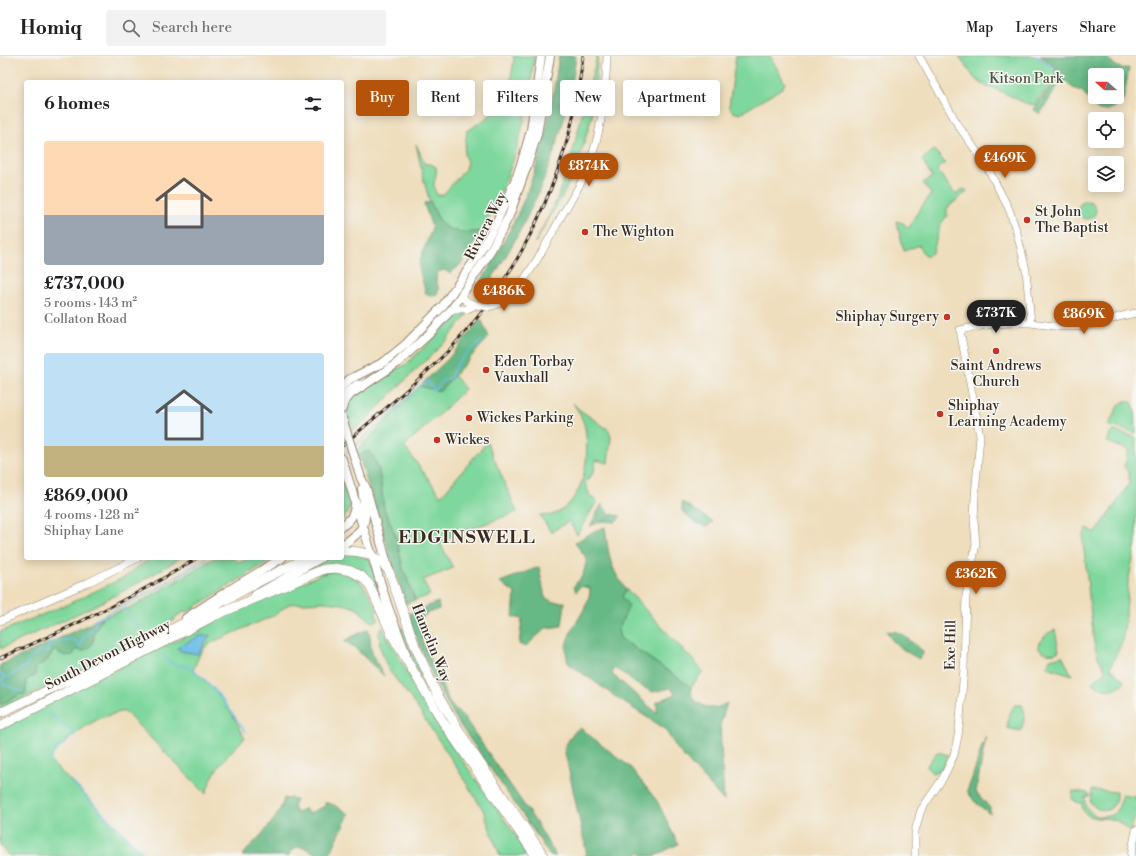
<!DOCTYPE html>
<meta charset="utf-8">
<style>
:root{--surface:#fff;--page:#f2f2f2;--text:#202124;--muted:#757577;--line:#e0e0e0;--accent:#b45309}
body{margin:0;font-family:"Libre Bodoni",serif;background:var(--page);color:var(--text);height:100vh;display:flex;flex-direction:column;font-size:15px;white-space:nowrap}
*{box-sizing:border-box;margin:0}
p{font-size:13px;color:var(--muted)}
.icon{flex:none;width:22px;height:22px;fill:none;stroke:currentColor;stroke-width:2;stroke-linecap:round;stroke-linejoin:round}
.map{position:relative;flex:1;overflow:hidden}
.side{position:absolute;left:24px;top:24px;width:320px;height:480px;display:flex;flex-direction:column;background:var(--surface);border-radius:4px;box-shadow:0 2px 10px #0003}
.side>*{flex:none}
.banner{position:absolute;left:356px;top:24px;width:380px;height:36px;display:flex;gap:8px}
.needle{width:26px;rotate:291deg}
.fabs{position:absolute;left:1088px;top:12px;display:grid;gap:8px}
.fabs a{display:grid;place-items:center;width:36px;height:36px;border-radius:4px;background:var(--surface);box-shadow:0 2px 10px #0003;font-size:20px}
.price{position:absolute;translate:-50% -34px;padding:0 9px;border-radius:14px;background:var(--accent);color:#fff;font-size:13px;line-height:26px;filter:drop-shadow(0 1px 2px #0008)}
.price::after{content:'';position:absolute;left:50%;top:24px;width:12px;height:9px;margin-left:-6px;background:inherit;clip-path:polygon(0 0,100% 0,50% 100%)}
.price.current{background:#222;color:#fff}
ul{padding:0;list-style:none}
li{display:grid;align-content:center;gap:8px;height:212px;padding:0 20px}
li span{display:grid;place-items:center;height:124px;border-radius:4px;color:#555}
li>.icon{margin-inline-start:auto}
span .icon{width:72px;height:72px;fill:#fffc;stroke-width:1}
li b{font-size:17px}
h2{display:flex;justify-content:space-between;align-items:center;height:48px;padding:0 20px;font-size:17px}
.tag{padding:0 14px;border-radius:4px;background:var(--surface);box-shadow:0 2px 10px #0003;font-size:14px;line-height:36px}
.tag.current{background:var(--accent);color:#fff}
header{display:flex;align-items:center;gap:24px;box-sizing:border-box;height:56px;padding:0 20px;background:var(--surface);border-bottom:1px solid var(--line)}
header strong{font-size:19px}
nav{display:flex;gap:22px;margin-inline-start:auto;font-size:14px}
.search{width:280px;height:36px;background:var(--page);display:flex;align-items:center;gap:10px;box-sizing:border-box;padding:0 14px;border-radius:4px;color:var(--muted);font-size:15px}
.map>svg:first-child{display:block}
</style>
<header>
<strong>Homiq</strong>
<div class="search"><svg class="icon" aria-label="search" viewBox="0 0 24 24"><circle cx="10" cy="10" r="6"/><path d="M15 15l6 6"/></svg>Search here</div>
<nav><a>Map</a><a>Layers</a><a>Share</a></nav>
</header>
<div class="map">
<svg width="1136" height="800" viewBox="0 0 1136 800">
<rect width="100%" height="100%" fill="#f6f6f2"/>
<filter id="ink" filterUnits="userSpaceOnUse"><feTurbulence type="fractalNoise" baseFrequency=".025" numOctaves="2"/><feDisplacementMap in="SourceGraphic" scale="8" xChannelSelector="R" yChannelSelector="G"/><feConvolveMatrix kernelMatrix="1 2 1 2 8 2 1 2 1" color-interpolation-filters="sRGB"/></filter>
<filter id="wash" filterUnits="userSpaceOnUse"><feTurbulence type="fractalNoise" baseFrequency=".012" numOctaves="4" result="noise"/><feDisplacementMap in="SourceGraphic" scale="16" xChannelSelector="R" yChannelSelector="G"/><feGaussianBlur stdDeviation="0.9" result="paint"/><feColorMatrix in="noise" values="0 0 0 0 0 0 0 0 0 0 0 0 0 0 0 0 0 1.4 0 .05"/><feComposite in="paint" operator="in"/></filter>
<g filter="url(#wash)">
<rect width="100%" height="100%" fill="#efdebd"/>
<path fill="#7ed79c" stroke="#5c805d" d="M 513,0 L 534,0 C 528,63 514,115 484,171 C 478,177 468,178 461,176 C 454,175 446,173 441,167 C 427,150 421,110 416,88 L 425,108 L 431,108 L 436,111 C 438,123 430,126 437,139 L 443,139 L 465,113 L 467,106 L 464,99 L 467,74 L 469,74 L 502,51 L 508,41 L 514,4 Z
M 597,0 L 598,0 L 593,56 L 583,91 L 565,135 L 535,187 L 556,145 L 570,106 Z
M 736,0 L 770,0 L 785,27 L 782,32 L 740,58 L 733,56 L 729,50 Z
M 959,0 L 1037,0 L 1055,13 L 1055,22 L 1034,49 L 1025,47 L 996,33 L 987,31 L 975,23 Z
M 934,94 L 945,107 L 937,114 L 955,138 L 963,133 L 968,135 L 947,152 L 947,160 L 940,169 L 933,196 L 927,200 L 922,196 L 919,189 L 904,195 L 896,165 L 903,167 L 909,172 L 915,160 L 931,138 L 923,127 L 932,121 L 922,104 Z
M1078 154a9 9 0 1 1 18 0a9 9 0 1 1-18 0Z
M 468,258 L 445,286 L 390,339 L 365,365 L 351,376 L 346,357 L 350,344 L 354,339 L 382,321 L 405,309 L 433,283 L 456,259 Z
M 454,319 L 465,333 L 442,356 L 404,390 L 441,440 L 487,386 L 517,456 L 449,481 L 441,489 L 453,512 L 423,524 L 430,539 L 415,544 L 403,512 L 396,481 L 384,452 L 379,414 L 372,398 L 370,396 L 365,396 L 359,400 L 357,394 L 420,330 L 440,335 Z
M 1126,345 C 1128,345 1130,345 1132,347 C 1136,351 1136,371 1136,377 L 1109,370 C 1112,362 1117,347 1126,345 Z
M 573,347 L 580,354 L 609,374 L 611,381 L 608,407 L 596,404 L 594,416 L 585,427 L 590,440 L 597,445 L 577,479 L 569,465 L 551,476 L 540,459 C 544,459 549,460 552,459 C 585,447 590,402 585,372 C 584,364 577,354 573,347 Z
M 1114,375 L 1136,381 L 1136,487 L 1128,527 L 1126,559 L 1122,586 L 1110,612 L 1125,626 C 1113,636 1104,636 1092,627 L 1106,615 L 1098,601 L 1094,587 L 1083,484 L 1083,480 L 1087,472 L 1096,477 L 1129,428 L 1129,417 L 1124,411 L 1129,394 L 1107,386 L 1110,378 Z
M 342,420 L 345,431 L 347,431 C 350,443 352,455 342,464 Z
M 342,498 L 356,498 L 370,504 L 381,537 L 378,538 L 355,513 L 302,519 L 301,517 L 327,502 L 342,502 Z
M 150,502 L 180,502 C 125,538 60,566 0,593 L 0,576 L 68,548 L 125,521 Z
M 214,502 L 235,502 L 236,505 L 241,506 L 248,502 L 274,502 L 187,556 L 185,555 L 174,562 L 175,564 L 112,599 L 0,654 L 0,649 L 21,638 L 25,624 L 36,611 L 42,608 L 48,604 L 54,594 C 67,600 82,591 94,585 L 94,577 L 102,562 L 136,549 Z
M 336,515 C 365,522 365,531 378,555 L 375,557 L 379,564 L 372,566 L 356,552 L 344,548 L 323,546 L 289,548 L 275,559 L 208,588 L 200,598 L 193,614 C 218,633 231,655 245,682 C 228,698 212,714 206,738 L 124,655 C 117,657 110,659 103,661 C 87,668 61,686 51,701 L 50,705 L 146,800 L 9,800 L 0,789 L 0,669 L 187,579 L 188,580 L 201,573 L 201,571 L 222,560 L 322,518 Z
M 626,533 L 703,615 L 691,631 L 620,582 L 618,574 L 628,550 L 622,541 Z
M 382,571 L 439,672 L 515,778 L 527,800 L 500,800 L 483,754 L 452,704 L 412,644 L 388,613 L 380,591 L 379,576 Z
M 403,572 L 474,705 L 472,707 L 421,622 L 400,573 Z
M 1055,574 L 1059,595 C 1052,600 1044,597 1038,592 L 1039,586 L 1048,577 Z
M 1062,600 L 1072,619 L 1047,611 L 1050,603 Z
M 1015,649 L 1022,649 C 1027,657 1023,666 1021,675 L 1007,672 C 1008,663 1010,655 1015,649 Z
M 938,696 L 948,699 L 942,714 L 932,717 L 926,711 L 936,697 Z
M 1092,734 L 1116,736 C 1116,740 1116,745 1114,748 C 1108,759 1096,754 1090,746 Z
M 1073,735 L 1088,737 L 1089,740 L 1085,741 C 1085,745 1085,750 1088,753 C 1094,763 1110,763 1116,755 C 1120,750 1121,745 1122,739 L 1136,741 L 1136,758 L 1130,776 C 1126,773 1120,766 1115,764 C 1104,760 1082,767 1082,747 L 1075,746 L 1075,744 L 1072,743 Z"/>
<path fill="#66b884" stroke="#507151" fill-rule="evenodd" d="M 559,0 L 576,0 C 565,88 531,166 481,239 L 477,234 L 479,229 C 497,199 514,169 527,136 C 544,93 553,46 559,0 Z
M 1040,0 L 1105,0 C 1113,7 1117,14 1129,12 L 1123,45 C 1115,52 1108,56 1097,54 L 1083,36 L 1073,32 L 1066,25 L 1059,28 L 1040,58 L 1033,53 L 1055,25 L 1057,12 ZM 1095,19 L 1117,19 L 1117,41 L 1095,41 Z
M 431,146 C 441,174 452,179 480,175 C 473,190 465,208 450,217 L 444,214 L 437,216 L 436,225 L 439,233 L 437,238 L 430,240 L 426,238 L 419,212 L 420,204 L 432,172 L 424,147 Z
M 481,263 L 489,281 L 440,335 L 420,330 L 449,302 Z
M 365,396 L 370,396 L 372,398 L 379,414 L 384,452 L 396,481 L 403,512 L 415,544 L 405,548 L 359,400 Z
M 682,446 L 713,466 L 706,471 L 695,466 L 682,455 Z
M 602,448 L 609,458 L 621,460 L 615,466 L 602,465 L 590,470 Z
M 605,471 C 609,499 609,511 626,533 L 622,541 L 629,550 L 618,574 L 620,582 L 691,631 L 692,642 C 706,652 711,656 727,647 L 720,669 L 724,745 L 678,694 L 664,672 L 623,646 L 568,607 C 567,603 566,598 566,594 C 566,573 590,555 590,532 L 580,530 L 576,536 L 574,530 L 583,519 L 587,503 L 575,487 C 584,481 595,474 605,471 ZM 613,612 C 624,617 626,620 635,627 C 640,631 647,632 653,636 L 671,632 L 675,638 L 657,646 L 657,657 L 612,618 Z
M 539,511 L 545,542 L 554,546 L 565,546 L 562,570 L 546,572 L 525,591 L 519,588 L 522,563 L 513,561 L 515,537 L 500,526 Z
M 438,546 L 439,553 L 430,556 L 420,562 L 423,587 L 450,648 L 463,660 L 537,768 L 556,800 L 550,800 L 534,775 L 458,666 C 437,632 421,596 408,558 Z
M 102,562 C 100,567 96,572 94,577 C 91,589 95,590 82,595 L 76,593 L 73,599 L 65,600 L 54,594 C 49,602 45,607 36,611 L 35,620 L 26,624 L 26,637 L 23,639 L 21,638 L 0,649 L 0,609 L 28,597 Z
M 368,573 C 371,580 370,586 371,593 C 373,603 380,611 384,620 L 353,590 L 344,585 Z
M 887,575 L 897,576 L 903,579 L 923,595 L 923,598 L 919,603 C 907,596 892,589 887,575 Z
M 580,672 L 630,711 L 657,745 L 678,788 L 655,800 L 644,800 L 639,796 L 636,800 L 583,800 L 587,799 L 564,692 L 573,677 Z
M 986,680 L 976,736 L 990,752 L 990,758 L 975,746 L 967,735 C 975,718 978,698 986,680 Z
M 290,741 L 296,744 L 293,751 L 296,757 L 305,752 L 308,758 L 325,750 L 325,746 L 334,749 L 349,758 L 329,800 L 322,800 L 303,791 L 297,791 L 289,798 L 289,800 L 242,800 C 256,783 280,763 284,742 L 288,743 Z"/>
<path fill="#6bbde7" stroke="#537482" d="M 210,579 L 198,598 L 180,595 L 177,592 L 199,580 L 205,580 Z"/>
<g fill="none" stroke-linecap="round" stroke-linejoin="round">
<path stroke="#6bbde7" stroke-width="1.5" d="M 1035,0 L 1055,12
M 354,391 L 421,329 L 424,328 L 428,324 L 431,331 L 433,334 L 437,333 L 442,324 L 451,322 C 453,307 470,294 482,285
M 343,399 L 349,394
M 125,550 L 127,558
M 130,562 L 139,572
M 163,599 C 167,603 171,609 177,610 C 179,610 181,609 183,610 C 188,610 193,614 197,617 C 218,633 230,656 246,676
M 0,617 L 5,621 L 8,621 L 27,609 L 28,605 L 41,594 L 46,596 L 48,595 L 48,587 C 56,585 65,583 75,584 L 77,589 L 79,590 L 81,589 L 82,583 L 96,569 L 93,565 L 158,532 L 207,502
M 5,621 L 2,624 L 3,628 L 23,636
M 49,657 L 75,678 L 54,697 L 50,704 L 51,706
M 70,724 L 146,800"/>
</g>
</g>
<g filter="url(#ink)">
<g fill="none" stroke-linecap="round" stroke-linejoin="round">
<g stroke="#95846e" stroke-width="8">
<path id="secondary" d="M 919,0 L 958,69 L 986,109 L 1009,153 L 1017,177 L 1026,214 L 1031,267
M 462,239 C 465,246 469,247 476,249
M 487,251 C 493,250 499,248 504,245 C 525,230 549,183 562,159 C 574,139 587,119 593,97 C 603,65 606,32 607,0
M 452,253 L 467,253 L 476,249
M 342,339 L 357,328 L 366,328
M 0,565 L 89,526 L 138,502
M 915,800 L 915,775 L 921,754 L 943,722 L 954,699 L 958,680 L 960,663 L 964,612 L 966,540 L 976,488 L 974,464 L 975,440 L 980,380 L 960,274 C 983,269 1007,266 1030,267 C 1042,268 1055,271 1067,271 C 1090,272 1113,261 1136,257
M 1131,800 L 1136,774"/>
</g>
<g stroke="#95846e" stroke-width="10">
<path id="primary" d="M 342,330 L 350,323 L 384,306 L 406,288 L 442,251 L 477,201 L 497,165 L 517,120 L 523,102 L 531,74 L 541,0
M 342,353 L 344,346 L 351,338 L 396,308 L 429,278 L 452,253 L 487,201 L 509,160 L 530,101 L 537,78 L 550,0
M 342,403 L 388,551 L 406,598
M 361,422 L 366,432 L 389,515
M 342,470 C 351,464 355,458 355,447
M 342,489 C 371,471 366,463 362,433
M 255,539 L 321,502
M 186,562 L 226,536 L 282,502"/>
</g>
<g stroke="#95846e" stroke-width="10">
<path id="highway" d="M 342,495 C 362,494 377,499 389,515 L 415,590 L 437,638 L 471,694 L 544,800
M 0,657 C 60,628 121,601 180,569 C 222,547 264,520 308,502
M 0,670 L 214,560 L 324,513 L 336,512 L 351,515 L 362,521 L 369,528 L 392,579 L 443,666 L 536,800"/>
</g>
<use href="#secondary" stroke="#fff" stroke-width="7"/>
<use href="#primary" stroke="#fff" stroke-width="8"/>
<use href="#highway" stroke="#fff" stroke-width="9"/>
<g stroke="#3b2a1e" stroke-width="3">
<path id="rail" d="M 342,390 C 379,358 418,326 452,291 C 509,231 549,153 570,74 C 576,50 580,25 583,0
M 0,602 C 68,573 135,541 197,502"/>
</g>
<use href="#rail" stroke="#f6f6f2" stroke-width="1.5" stroke-dasharray="4.5" stroke-linecap="butt"/>
<g stroke="#95846e" stroke-width="8" stroke-linecap="butt">
<path id="secondary-bridge" d="M 476,249 L 487,251"/>
</g>
<g stroke="#95846e" stroke-width="10" stroke-linecap="butt">
<path id="primary-bridge" d="M 342,362 L 361,422"/>
</g>
<use href="#secondary-bridge" stroke="#fff" stroke-width="7"/>
<use href="#primary-bridge" stroke="#fff" stroke-width="8"/>
</g>
</g>
<g fill="#c8321e" stroke="#f6f6f2" stroke-width="1.5">
<circle cx="1027" cy="164" r="4"/>
<circle cx="585" cy="176" r="4"/>
<circle cx="947" cy="261" r="4"/>
<circle cx="996" cy="295" r="4"/>
<circle cx="486" cy="314" r="4"/>
<circle cx="940" cy="358" r="4"/>
<circle cx="469" cy="362" r="4"/>
<circle cx="437" cy="384" r="4"/>
</g>
<g text-anchor="middle" dominant-baseline="central" stroke-width="3" stroke-linejoin="round" paint-order="stroke">
<g font-size="14" fill="#4c553e" stroke="#f6f6f2">
<text x="1026" y="23">Kitson Park</text>
</g>
<g font-size="14" fill="#3b2a1e" stroke="#f6f6f2" text-anchor="start">
<text x="1035" y="156">St John<tspan x="1035" dy="16">The Baptist</tspan></text>
<text x="593" y="176">The Wighton</text>
<text x="939" y="261" text-anchor="end">Shiphay Surgery</text>
<text x="494" y="306">Eden Torbay<tspan x="494" dy="16">Vauxhall</tspan></text>
<text x="996" y="310" text-anchor="middle">Saint Andrews<tspan x="996" dy="16">Church</tspan></text>
<text x="948" y="350">Shiphay<tspan x="948" dy="16">Learning Academy</tspan></text>
<text x="477" y="362">Wickes Parking</text>
<text x="445" y="384">Wickes</text>
</g>
<g font-size="14" fill="#3b2a1e" stroke="#f6f6f2">
<text transform="translate(486 170) rotate(-63)">Riviera Way</text>
<text transform="translate(431 587) rotate(68)">Hamelin Way</text>
<text transform="translate(951 589) rotate(-89)">Exe Hill</text>
<text transform="translate(108 599) rotate(-27)">South Devon Highway</text>
</g>
<g font-size="18" font-weight="bold" letter-spacing="1" fill="#3b2a1e" stroke="#f6f6f2">
<text x="467" y="481">EDGINSWELL</text>
</g>
</g>
</svg>
<div class="fabs">
<a><svg class="needle" viewBox="-14 -14 28 28"><path d="M0-13l5 13h-10z" fill="#e53935"/><path d="M0 13l5-13h-10z" fill="#757577"/></svg></a>
<a><svg class="icon" aria-label="locate" viewBox="0 0 24 24"><circle cx="12" cy="12" r="6"/><path d="M12 2v4M12 18v4M2 12h4M18 12h4"/></svg></a>
<a><svg class="icon" aria-label="layers" viewBox="0 0 24 24"><path d="M12 4l9 5-9 5-9-5zM3 14l9 5 9-5"/></svg></a>
</div>
<b class="price" style="left:1005px;top:123px">£469K</b>
<b class="price" style="left:589px;top:131px">£874K</b>
<b class="price" style="left:504px;top:256px">£486K</b>
<b class="price current" style="left:996px;top:278px">£737K</b>
<b class="price" style="left:1084px;top:279px">£869K</b>
<b class="price" style="left:976px;top:539px">£362K</b>
<div class="banner">
<a class="tag current">Buy</a>
<a class="tag">Rent</a>
<a class="tag">Filters</a>
<a class="tag">New</a>
<a class="tag">Apartment</a>
</div>
<section class="side">
<h2>6 homes<svg class="icon" aria-label="filters" viewBox="0 0 24 24"><path d="M4 7h16M4 17h16"/><circle cx="9" cy="7" r="2"/><circle cx="15" cy="17" r="2"/></svg></h2>
<ul>
<li><span style="background:linear-gradient(#ffd9b3 60%,#9aa5b1 0)"><svg class="icon" aria-label="home" viewBox="0 0 24 24"><path d="M3 11l9-7 9 7M6 9v11h12V9"/></svg></span><div><b>£737,000</b><p>5 rooms · 143 m²</p><p>Collaton Road</p></div></li>
<li><span style="background:linear-gradient(#bfe0f5 75%,#c2b280 0)"><svg class="icon" aria-label="home" viewBox="0 0 24 24"><path d="M3 11l9-7 9 7M6 9v11h12V9"/></svg></span><div><b>£869,000</b><p>4 rooms · 128 m²</p><p>Shiphay Lane</p></div></li>
</ul>
</section>
</div>
